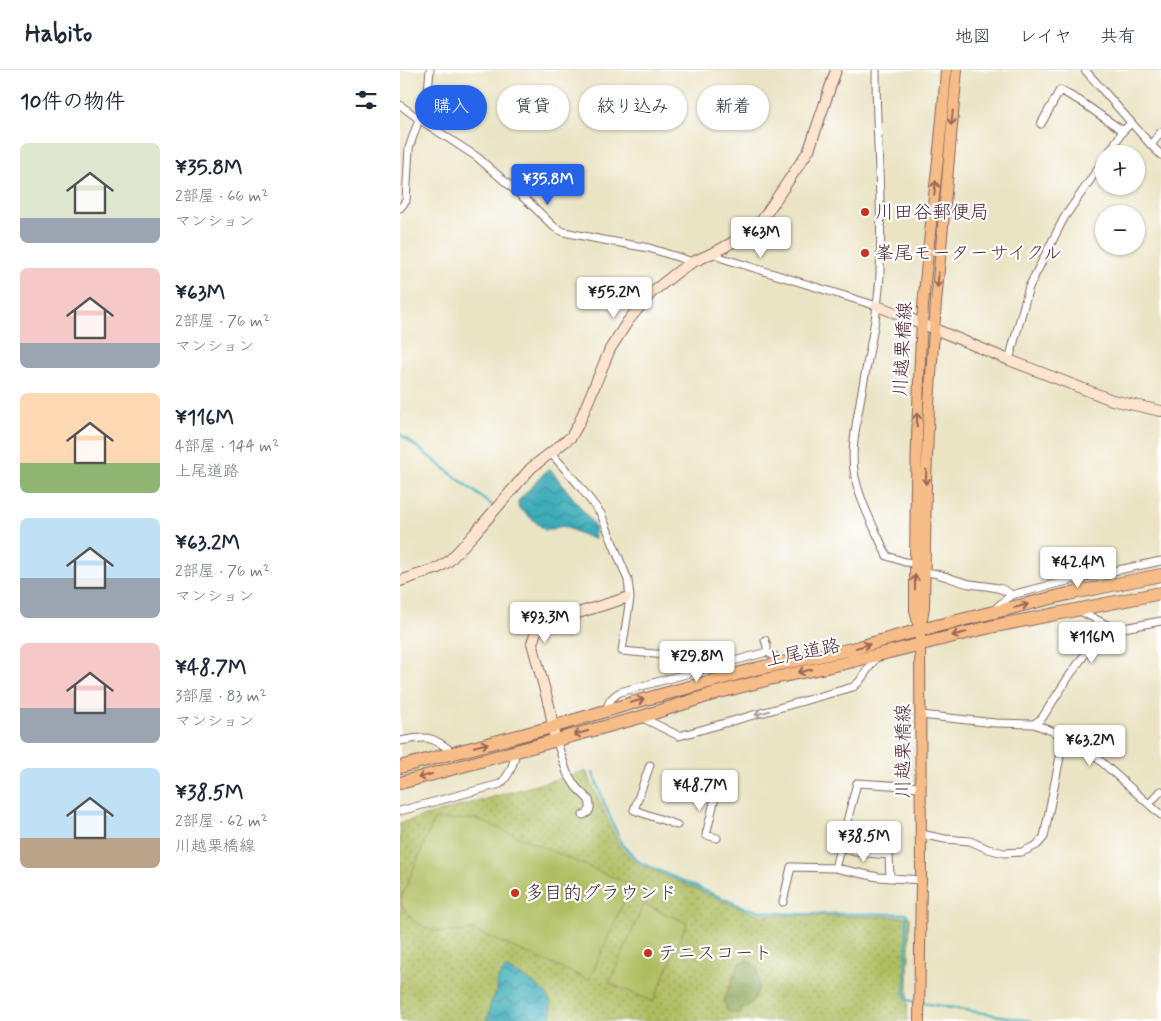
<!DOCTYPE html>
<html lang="ja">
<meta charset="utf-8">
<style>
:root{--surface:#fff;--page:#f2f2f3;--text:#1f2937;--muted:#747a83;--line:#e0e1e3;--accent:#2563eb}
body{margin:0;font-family:Mynerve,"Klee One",sans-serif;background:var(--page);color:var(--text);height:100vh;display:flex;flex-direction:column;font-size:19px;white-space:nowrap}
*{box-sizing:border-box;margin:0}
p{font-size:16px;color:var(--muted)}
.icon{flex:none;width:28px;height:28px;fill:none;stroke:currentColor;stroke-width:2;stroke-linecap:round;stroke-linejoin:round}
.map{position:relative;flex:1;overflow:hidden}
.details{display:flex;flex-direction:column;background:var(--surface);width:400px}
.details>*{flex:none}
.banner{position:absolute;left:15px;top:15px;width:475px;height:45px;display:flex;gap:10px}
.controls{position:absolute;left:695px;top:75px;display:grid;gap:10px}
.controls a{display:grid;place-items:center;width:50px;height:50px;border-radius:50%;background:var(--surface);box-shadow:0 1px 4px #0004;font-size:25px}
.price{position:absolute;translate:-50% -42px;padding:0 11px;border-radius:5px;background:#fff;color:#222;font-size:16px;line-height:32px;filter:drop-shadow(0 1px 2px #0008)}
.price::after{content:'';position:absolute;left:50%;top:30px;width:15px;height:11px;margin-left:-8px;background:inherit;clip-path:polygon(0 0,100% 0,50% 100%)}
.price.active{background:var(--accent);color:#fff}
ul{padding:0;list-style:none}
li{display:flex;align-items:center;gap:15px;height:125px;padding:0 20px}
li span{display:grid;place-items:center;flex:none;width:140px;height:100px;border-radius:8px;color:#555}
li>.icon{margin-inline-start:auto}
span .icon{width:60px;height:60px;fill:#fffc;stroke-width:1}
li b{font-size:21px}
h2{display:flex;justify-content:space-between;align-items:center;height:60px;padding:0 20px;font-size:21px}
.pill{padding:0 18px;border-radius:22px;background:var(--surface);box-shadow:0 1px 4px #0004;font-size:18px;line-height:45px}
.pill.active{background:var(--accent);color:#fff}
header{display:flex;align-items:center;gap:30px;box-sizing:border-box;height:70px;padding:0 25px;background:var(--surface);border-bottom:1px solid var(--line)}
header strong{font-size:24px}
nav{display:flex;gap:28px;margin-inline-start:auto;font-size:18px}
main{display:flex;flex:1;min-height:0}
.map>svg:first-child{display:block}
</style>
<header>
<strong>Habito</strong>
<nav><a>地図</a><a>レイヤ</a><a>共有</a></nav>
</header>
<main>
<section class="details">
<h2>10件の物件<svg class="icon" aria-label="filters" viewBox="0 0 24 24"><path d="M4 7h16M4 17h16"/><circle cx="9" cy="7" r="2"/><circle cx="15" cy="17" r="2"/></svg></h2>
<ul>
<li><span style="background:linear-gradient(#dfe7d0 75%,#9aa5b1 0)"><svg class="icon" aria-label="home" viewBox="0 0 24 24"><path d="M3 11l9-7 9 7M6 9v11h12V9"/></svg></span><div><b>¥35.8M</b><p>2部屋 · 66 m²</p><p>マンション</p></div></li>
<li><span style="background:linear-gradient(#f6c9c9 75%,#9aa5b1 0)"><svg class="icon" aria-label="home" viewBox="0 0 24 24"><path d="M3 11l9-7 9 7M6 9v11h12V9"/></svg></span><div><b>¥63M</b><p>2部屋 · 76 m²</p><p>マンション</p></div></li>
<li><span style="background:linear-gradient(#ffd9b3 70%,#8fb573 0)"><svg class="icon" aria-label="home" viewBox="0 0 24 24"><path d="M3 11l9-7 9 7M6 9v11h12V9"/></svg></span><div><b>¥116M</b><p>4部屋 · 144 m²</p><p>上尾道路</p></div></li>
<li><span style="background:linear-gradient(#bfe0f5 60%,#9aa5b1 0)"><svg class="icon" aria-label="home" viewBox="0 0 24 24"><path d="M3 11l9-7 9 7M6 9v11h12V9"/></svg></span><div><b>¥63.2M</b><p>2部屋 · 76 m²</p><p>マンション</p></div></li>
<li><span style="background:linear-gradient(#f6c9c9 65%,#9aa5b1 0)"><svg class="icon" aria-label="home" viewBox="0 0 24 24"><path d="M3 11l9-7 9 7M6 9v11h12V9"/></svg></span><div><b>¥48.7M</b><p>3部屋 · 83 m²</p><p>マンション</p></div></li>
<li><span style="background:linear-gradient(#bfe0f5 70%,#b9a48a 0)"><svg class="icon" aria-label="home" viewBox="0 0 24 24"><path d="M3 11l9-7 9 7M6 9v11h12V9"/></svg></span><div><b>¥38.5M</b><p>2部屋 · 62 m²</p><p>川越栗橋線</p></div></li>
</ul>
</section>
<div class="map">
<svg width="761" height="951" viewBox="0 0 761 951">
<defs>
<pattern id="grass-dots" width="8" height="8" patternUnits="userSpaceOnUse" patternTransform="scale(1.25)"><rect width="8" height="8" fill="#aebd5f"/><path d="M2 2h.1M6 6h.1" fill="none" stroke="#90994f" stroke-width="1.8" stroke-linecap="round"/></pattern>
<pattern id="forest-crowns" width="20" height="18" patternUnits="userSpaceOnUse" patternTransform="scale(1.25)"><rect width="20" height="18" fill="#8aa456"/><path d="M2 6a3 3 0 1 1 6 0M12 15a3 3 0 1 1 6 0" fill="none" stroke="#738547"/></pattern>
<pattern id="water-waves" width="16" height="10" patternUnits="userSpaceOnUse" patternTransform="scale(1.25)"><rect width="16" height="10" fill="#3dadb9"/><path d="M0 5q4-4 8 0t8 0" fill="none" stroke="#358c97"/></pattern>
</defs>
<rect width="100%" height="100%" fill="#fff"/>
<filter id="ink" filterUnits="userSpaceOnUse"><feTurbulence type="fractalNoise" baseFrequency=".02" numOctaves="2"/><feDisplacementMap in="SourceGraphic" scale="10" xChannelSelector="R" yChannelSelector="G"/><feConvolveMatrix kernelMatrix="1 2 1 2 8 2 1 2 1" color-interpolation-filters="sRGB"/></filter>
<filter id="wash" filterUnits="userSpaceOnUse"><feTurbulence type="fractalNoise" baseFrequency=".0096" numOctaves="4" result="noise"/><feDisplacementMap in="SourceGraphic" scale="20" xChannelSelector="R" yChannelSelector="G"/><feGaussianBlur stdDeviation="1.12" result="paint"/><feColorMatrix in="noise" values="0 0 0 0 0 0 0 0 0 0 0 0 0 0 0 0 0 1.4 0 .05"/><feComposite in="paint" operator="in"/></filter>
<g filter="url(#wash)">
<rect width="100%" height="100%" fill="#eae4c4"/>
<path fill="url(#grass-dots)" stroke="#7c6e45" d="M 186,701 L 220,777 L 238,794 L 347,841 L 362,845 L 510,847 L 507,951 L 0,951 L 0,753 Z"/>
<path fill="url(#forest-crowns)" stroke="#6a6240" d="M 347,890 L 357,897 L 359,917 L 354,930 L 338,944 L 327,941 L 324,930 L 339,893 Z"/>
<path fill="#aebd5f" stroke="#7c6e45" d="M 77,749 L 231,815 L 189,910 L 73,860 C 42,865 14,863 0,831 L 34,750 Z
M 244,834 L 287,853 L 253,932 L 209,913 Z"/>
<path fill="url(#water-waves)" stroke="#446672" d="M 147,400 L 152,401 L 194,455 L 195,468 L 193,469 L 162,456 L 146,461 L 118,437 L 118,431 Z
M 106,898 C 120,906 144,915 150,931 C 152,937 151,945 151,951 L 86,951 L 89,943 L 91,931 L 97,922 L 97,911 L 101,903 Z"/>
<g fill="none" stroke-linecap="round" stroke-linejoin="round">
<path stroke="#3dadb9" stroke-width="2.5" d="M 0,364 L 93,436
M 193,703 L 204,733 L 222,775 L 239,792 L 345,838 C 369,844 393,844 418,844 C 448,844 478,844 507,844 L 505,927 L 507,930 L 517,932
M 523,933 L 631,951"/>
</g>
</g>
<g filter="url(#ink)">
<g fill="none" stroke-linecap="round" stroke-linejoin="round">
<g stroke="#826461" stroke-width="9">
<path id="street" d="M 476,0 C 476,68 483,136 480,204 C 478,246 467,291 460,332 C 456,356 450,382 455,407 C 461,434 475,459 486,484 L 487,486 L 505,492 L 515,493
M 685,0 L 751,75 L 761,85
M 0,35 L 19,49 L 77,87 L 133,136 L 154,157 L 164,162 L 198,169 L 249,178 L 293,192
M 25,53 L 30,0
M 641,54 L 660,20 L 680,31 L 723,61
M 751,75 L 761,62
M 708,84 L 723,61 L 731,53
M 0,138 L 6,131 L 9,78 L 19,49
M 314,183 L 322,188 L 477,236
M 609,290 L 629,217 L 664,148 L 704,90
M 151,383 L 178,414 L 201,444 L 228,510 L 230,528 L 222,581 L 288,587 L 292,590 L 297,601
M 524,502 C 540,502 554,511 570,514 C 581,516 605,516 611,525
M 595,539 L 611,525 L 671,510 L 761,491
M 678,540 L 709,556
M 365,570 L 367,576 L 367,582
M 207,640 C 208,631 212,627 220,622 L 367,582 L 385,592
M 521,645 L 595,653 L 634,654 L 652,661 L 686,678 L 761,745
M 241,647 L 279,666 L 453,617 L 459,612 L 478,585
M 634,654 L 642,648 L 670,605 L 695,570 L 709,556 L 719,559 L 761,551
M 156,669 L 167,703 L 176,717 L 189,730 C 191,737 191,743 183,745
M 0,671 C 25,666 32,665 52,682
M 250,695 L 234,740 L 277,755
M 316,724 L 306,765 L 317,768
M 749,734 L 761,721
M 0,741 L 100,714 C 109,706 115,693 115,681
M 521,764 L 545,769 L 570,771 L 588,779 L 604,783 L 622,782 L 637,775 L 644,767 L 664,667
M 441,776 L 455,782 L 489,785 L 490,808
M 435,798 L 457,713 L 521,717
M 383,832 L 391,797 L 435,798 L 478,807 L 521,810"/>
</g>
<g stroke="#826461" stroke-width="12">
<path id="secondary" d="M 477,236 L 506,247 L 609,290 L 712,330 L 761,341
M 0,511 L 38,498 L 49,491 L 75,463 L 131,398 L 171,367 L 179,353 L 210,279 L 228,251 L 251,223 L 280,200 L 293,192 L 319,180 L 342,167 L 354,159 L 362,150 L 409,80 L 436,0
M 154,664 L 150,639 L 132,573 L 136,562 L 142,555 L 146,553 L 226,528"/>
</g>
<g stroke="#826461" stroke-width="12">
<path id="primary" d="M 519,557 L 515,540 C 515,439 516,338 523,237 C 529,158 541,79 546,0
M 519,951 L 521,810 L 520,560 L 524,537 L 526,412 L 529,334 L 536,233 L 557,0"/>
</g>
<g stroke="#826461" stroke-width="14">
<path id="highway" d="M 0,697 L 152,657 L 239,631 L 359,598 L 452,579 L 520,560 L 668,524 L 761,505
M 0,713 L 241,647 L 316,623 L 369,609 L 445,593 L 590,557 L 761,523"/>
</g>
<use href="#street" stroke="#fff" stroke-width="7"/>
<use href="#secondary" stroke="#fce5cf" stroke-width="10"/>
<use href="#primary" stroke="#f7bd88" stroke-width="10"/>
<use href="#highway" stroke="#f7bd88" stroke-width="12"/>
</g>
<defs><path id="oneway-shaft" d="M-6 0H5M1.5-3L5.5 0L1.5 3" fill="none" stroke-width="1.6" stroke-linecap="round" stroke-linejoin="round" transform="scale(1.25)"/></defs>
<g stroke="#986655">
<use href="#oneway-shaft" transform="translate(552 48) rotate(96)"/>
<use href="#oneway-shaft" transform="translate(535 118) rotate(-84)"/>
<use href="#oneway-shaft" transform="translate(538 210) rotate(95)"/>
<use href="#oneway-shaft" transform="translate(517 350) rotate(-88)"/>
<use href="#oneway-shaft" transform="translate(526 407) rotate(92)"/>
<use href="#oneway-shaft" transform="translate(515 512) rotate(-90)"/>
<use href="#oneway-shaft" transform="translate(621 536) rotate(-13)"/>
<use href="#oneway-shaft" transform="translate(559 564) rotate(166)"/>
<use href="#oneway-shaft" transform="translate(463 576) rotate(-15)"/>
<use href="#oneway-shaft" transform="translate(405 601) rotate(167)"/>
<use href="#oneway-shaft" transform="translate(237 631) rotate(-16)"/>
<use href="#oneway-shaft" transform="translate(181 663) rotate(165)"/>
<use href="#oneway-shaft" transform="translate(81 675) rotate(-14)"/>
<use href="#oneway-shaft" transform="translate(25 706) rotate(164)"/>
</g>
<use stroke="#ae9aa0" href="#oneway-shaft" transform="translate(362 643) rotate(164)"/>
</g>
<g fill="#c8321e" stroke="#fff" stroke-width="2">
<circle cx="465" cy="142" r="5"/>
<circle cx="465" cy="183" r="5"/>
<circle cx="115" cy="823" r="5"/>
<circle cx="248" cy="883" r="5"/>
</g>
<g text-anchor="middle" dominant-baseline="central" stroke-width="4.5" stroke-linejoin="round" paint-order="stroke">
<g font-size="19" fill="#4a1f2b" stroke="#fff" text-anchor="start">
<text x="475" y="142">川田谷郵便局</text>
<text x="475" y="183">峯尾モーターサイクル</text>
<text x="125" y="823">多目的グラウンド</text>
<text x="258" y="883">テニスコート</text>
</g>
<g font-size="19" fill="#4a1f2b" stroke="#fff">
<text transform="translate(503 279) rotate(-87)">川越栗橋線</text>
<text transform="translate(403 583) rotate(-12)">上尾道路</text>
<text transform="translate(503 681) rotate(-90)">川越栗橋線</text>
</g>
</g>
</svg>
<div class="controls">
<a>+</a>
<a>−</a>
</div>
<b class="price active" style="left:148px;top:136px">¥35.8M</b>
<b class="price" style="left:361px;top:189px">¥63M</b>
<b class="price" style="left:214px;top:249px">¥55.2M</b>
<b class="price" style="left:678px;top:519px">¥42.4M</b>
<b class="price" style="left:145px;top:574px">¥93.3M</b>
<b class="price" style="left:692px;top:594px">¥116M</b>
<b class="price" style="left:297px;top:613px">¥29.8M</b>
<b class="price" style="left:690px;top:697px">¥63.2M</b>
<b class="price" style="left:300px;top:742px">¥48.7M</b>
<b class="price" style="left:464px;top:793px">¥38.5M</b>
<div class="banner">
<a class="pill active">購入</a>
<a class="pill">賃貸</a>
<a class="pill">絞り込み</a>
<a class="pill">新着</a>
</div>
</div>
</main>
